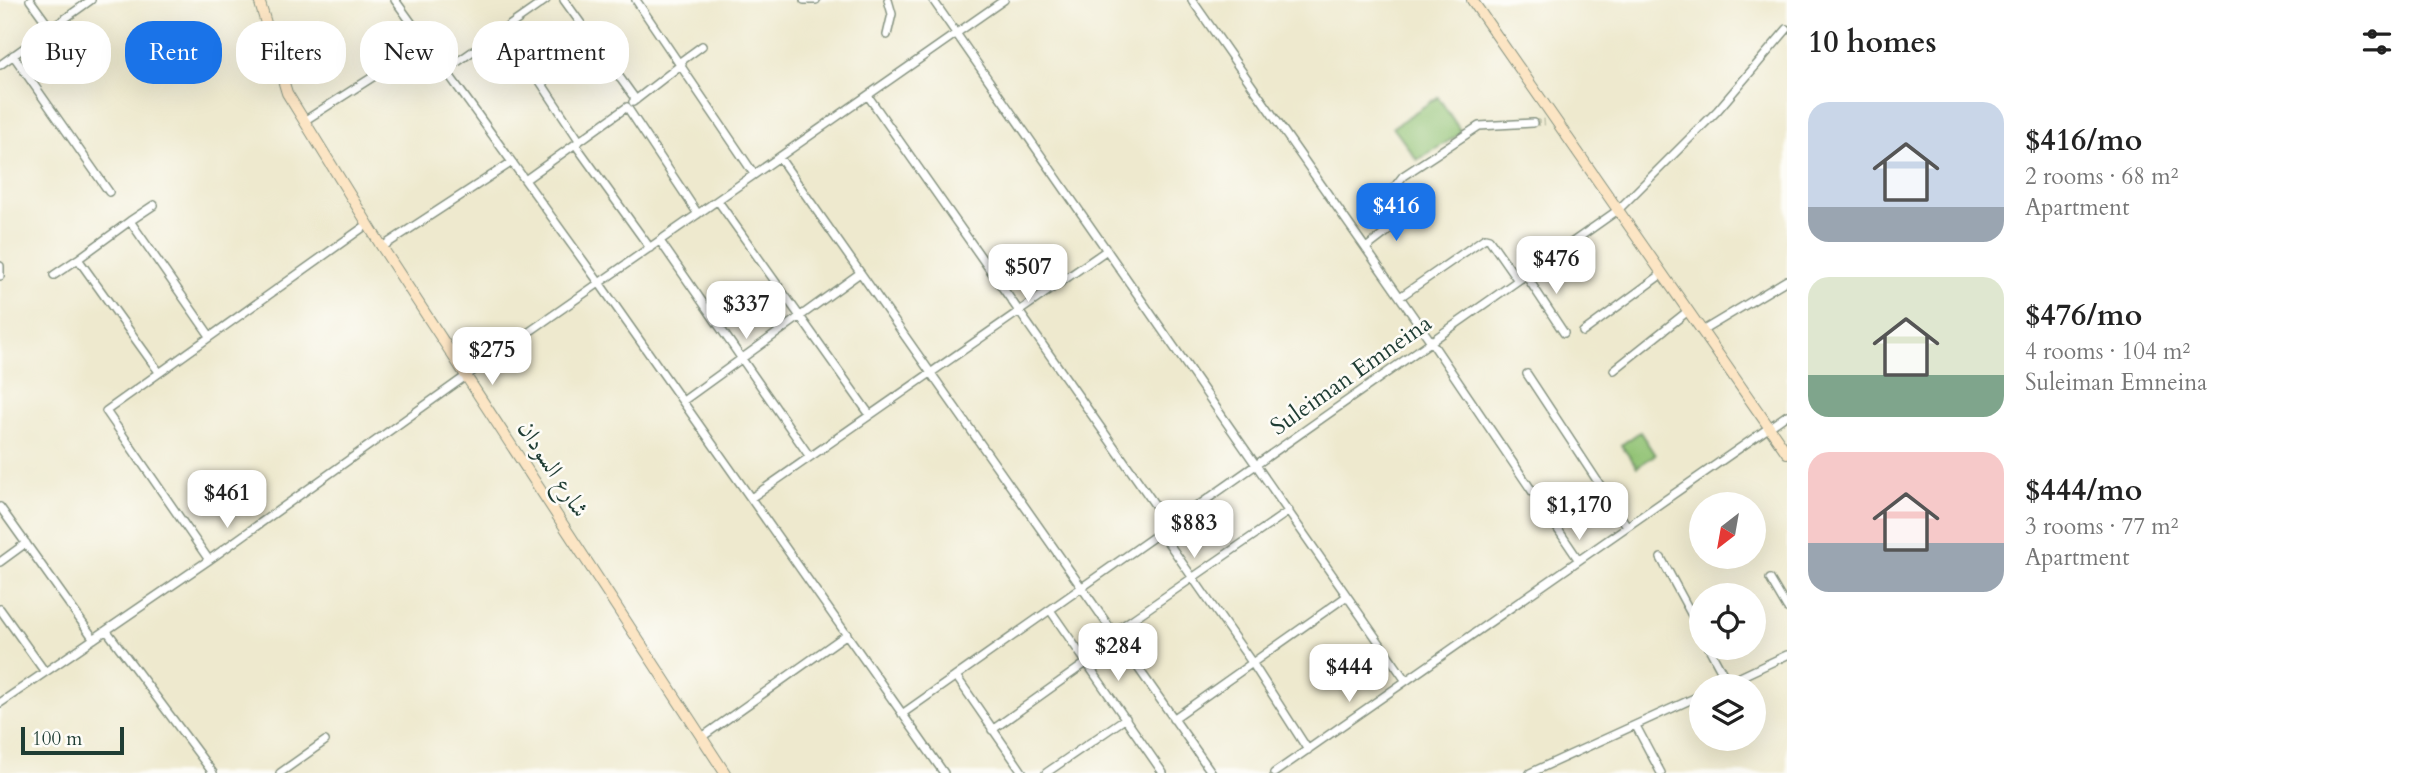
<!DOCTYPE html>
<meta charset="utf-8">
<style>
:root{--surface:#fff;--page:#f6f6f6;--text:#222;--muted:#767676;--accent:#1a73e8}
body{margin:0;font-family:Cardo,Amiri,serif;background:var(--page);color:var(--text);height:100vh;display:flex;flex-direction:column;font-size:26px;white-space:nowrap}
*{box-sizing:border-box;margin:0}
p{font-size:23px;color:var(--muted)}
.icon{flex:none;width:38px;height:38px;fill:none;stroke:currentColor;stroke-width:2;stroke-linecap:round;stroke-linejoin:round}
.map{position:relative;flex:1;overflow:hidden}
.drawer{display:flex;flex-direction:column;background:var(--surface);width:630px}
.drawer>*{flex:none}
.banner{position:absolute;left:21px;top:21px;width:665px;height:63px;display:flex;gap:14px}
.needle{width:46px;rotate:211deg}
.buttons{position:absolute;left:1689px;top:492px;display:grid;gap:14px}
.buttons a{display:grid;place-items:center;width:77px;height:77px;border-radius:50%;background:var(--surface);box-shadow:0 7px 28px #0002;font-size:35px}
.scale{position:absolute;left:21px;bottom:18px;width:103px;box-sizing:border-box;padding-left:7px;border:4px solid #1f3d34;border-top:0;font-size:19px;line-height:24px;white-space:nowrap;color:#1f3d34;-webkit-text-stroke:5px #fdfcf7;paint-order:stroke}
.price{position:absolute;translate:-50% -60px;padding:0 16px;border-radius:14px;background:#fff;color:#222;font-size:23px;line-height:46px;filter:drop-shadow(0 2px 4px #0008)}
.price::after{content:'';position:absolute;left:50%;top:42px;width:21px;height:16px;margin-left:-10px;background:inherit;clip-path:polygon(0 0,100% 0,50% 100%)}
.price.on{background:var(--accent);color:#fff}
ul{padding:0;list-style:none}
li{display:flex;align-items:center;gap:21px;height:175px;padding:0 21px}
li span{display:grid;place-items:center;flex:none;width:196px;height:140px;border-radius:21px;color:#555}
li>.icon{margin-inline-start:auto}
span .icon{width:84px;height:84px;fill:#fffc;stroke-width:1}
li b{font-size:30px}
h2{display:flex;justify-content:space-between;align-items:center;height:84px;padding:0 21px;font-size:30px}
.tag{padding:0 24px;border-radius:28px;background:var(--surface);box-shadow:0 7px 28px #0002;font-size:24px;line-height:63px}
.tag.on{background:var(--accent);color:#fff}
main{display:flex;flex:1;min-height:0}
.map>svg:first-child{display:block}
</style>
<main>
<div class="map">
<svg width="1787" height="773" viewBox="0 0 1787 773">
<rect width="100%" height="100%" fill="#fdfcf7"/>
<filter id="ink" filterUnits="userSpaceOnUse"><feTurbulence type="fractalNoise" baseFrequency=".0143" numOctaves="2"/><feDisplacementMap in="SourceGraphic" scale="14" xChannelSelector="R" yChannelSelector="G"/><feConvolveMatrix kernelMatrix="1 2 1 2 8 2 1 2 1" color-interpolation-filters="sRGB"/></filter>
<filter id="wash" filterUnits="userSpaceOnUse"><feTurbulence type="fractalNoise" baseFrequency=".00686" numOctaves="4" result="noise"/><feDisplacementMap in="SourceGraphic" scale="28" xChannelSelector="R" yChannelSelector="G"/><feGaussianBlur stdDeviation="1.57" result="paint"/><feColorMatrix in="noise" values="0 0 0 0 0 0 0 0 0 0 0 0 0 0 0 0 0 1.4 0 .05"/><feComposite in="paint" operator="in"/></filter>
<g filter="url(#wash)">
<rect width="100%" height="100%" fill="#eee9ce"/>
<path fill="#91c273" stroke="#588054" stroke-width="2" d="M 1438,97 L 1462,133 L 1417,160 L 1393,127 Z
M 1640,432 L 1655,455 L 1637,467 L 1621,445 Z"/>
</g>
<g filter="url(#ink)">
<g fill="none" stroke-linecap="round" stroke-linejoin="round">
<path stroke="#c5c7af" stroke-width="7" stroke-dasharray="7 3.5" stroke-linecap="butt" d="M 1533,123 L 1545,122"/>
<g stroke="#869381" stroke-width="10">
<path id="street" d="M 30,0 L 51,29
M 395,0 L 600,284 L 944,773
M 564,0 L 636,100
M 636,0 L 754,174
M 804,0 L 816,0
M 933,0 L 1406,681
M 1192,0 L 1432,343 L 1578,559
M 506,30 L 579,140
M 887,35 L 892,14 L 888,0
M 13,55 L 109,192
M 680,62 L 702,46
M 0,65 L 91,0
M 446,70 L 546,0
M 868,96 L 1169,525
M 633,102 L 682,64
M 304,121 L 426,43
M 575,144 L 650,248
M 779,157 L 1212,773
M 525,180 L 627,107 L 698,214
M 718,201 L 870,415
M 130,221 L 154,205
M 660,241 L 810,457
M 382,247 L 512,162
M 1366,248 L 1409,215 L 1410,211 L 1393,189 L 1403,176 L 1479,126 L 1533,123
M 0,266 L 0,276
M 1525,274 L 1564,333
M 54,275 L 78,259
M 1400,297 L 1485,238 L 1489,239 L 1517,279
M 1702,331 L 1787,280
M 1583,332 L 1662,274
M 1614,370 L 1688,311
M 159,372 L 78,259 L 130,221 L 210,336
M 1527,374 L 1627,526
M 683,401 L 860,273
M 751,498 L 1107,250
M 0,507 L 94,639
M 1160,531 L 1253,664 L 1308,750
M 1661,558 L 1701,632
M 209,560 L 106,411 L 368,224
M 0,562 L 26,543
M 1770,579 L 1787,608
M 0,609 L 45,672
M 1050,610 L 1163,773
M 107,631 L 213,773
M 1114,632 L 1289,511
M 1709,648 L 1728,683
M 956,676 L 1023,773
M 1721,686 L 1787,655
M 0,703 L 209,560 L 466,376 L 1004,0
M 902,714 L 1618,210 L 1717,111 L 1787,29
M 1173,719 L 1347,596
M 1636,726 L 1661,773
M 992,730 L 1086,663
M 702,737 L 847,634
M 280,773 L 325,741
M 1046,773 L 1126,718
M 1274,773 L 1787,415
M 1530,773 L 1701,695"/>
</g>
<g stroke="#869381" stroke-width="12">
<path id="secondary" d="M 259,0 L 287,93 L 382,247 L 725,773
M 1472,0 L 1787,453"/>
</g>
<use href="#street" stroke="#fff" stroke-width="7"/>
<use href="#secondary" stroke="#fce5c4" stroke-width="10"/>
</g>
</g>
<g text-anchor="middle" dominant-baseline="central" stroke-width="5" stroke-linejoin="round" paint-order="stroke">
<g font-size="24" fill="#1f3d34" stroke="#fdfcf7">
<text transform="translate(1351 375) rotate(-35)">Suleiman Emneina</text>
<text transform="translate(553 469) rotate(57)">شارع السودان</text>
</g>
</g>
</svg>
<div class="buttons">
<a><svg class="needle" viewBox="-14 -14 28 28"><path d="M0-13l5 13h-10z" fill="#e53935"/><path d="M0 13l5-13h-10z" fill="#767676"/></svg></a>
<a><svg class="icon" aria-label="locate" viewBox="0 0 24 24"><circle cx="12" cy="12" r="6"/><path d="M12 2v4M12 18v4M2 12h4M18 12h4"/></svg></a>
<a><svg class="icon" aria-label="layers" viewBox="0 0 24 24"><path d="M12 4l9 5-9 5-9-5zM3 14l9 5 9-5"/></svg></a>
</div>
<div class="scale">100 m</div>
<b class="price on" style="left:1396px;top:243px">$416</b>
<b class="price" style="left:1556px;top:296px">$476</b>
<b class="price" style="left:1028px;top:304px">$507</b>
<b class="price" style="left:746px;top:341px">$337</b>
<b class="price" style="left:492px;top:387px">$275</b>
<b class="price" style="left:227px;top:530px">$461</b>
<b class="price" style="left:1579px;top:542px">$1,170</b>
<b class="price" style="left:1194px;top:560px">$883</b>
<b class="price" style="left:1118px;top:683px">$284</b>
<b class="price" style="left:1349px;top:704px">$444</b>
<div class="banner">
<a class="tag">Buy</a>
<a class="tag on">Rent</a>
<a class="tag">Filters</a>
<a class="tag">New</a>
<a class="tag">Apartment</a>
</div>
</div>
<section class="drawer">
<h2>10 homes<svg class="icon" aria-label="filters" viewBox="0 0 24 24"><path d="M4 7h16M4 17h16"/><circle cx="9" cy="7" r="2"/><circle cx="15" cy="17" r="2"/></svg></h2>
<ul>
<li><span style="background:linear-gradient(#c9d6e8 75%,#9aa5b1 0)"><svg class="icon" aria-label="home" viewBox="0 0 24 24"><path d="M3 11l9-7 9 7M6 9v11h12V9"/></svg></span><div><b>$416/mo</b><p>2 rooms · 68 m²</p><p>Apartment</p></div></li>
<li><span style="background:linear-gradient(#dfe7d0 70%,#7fa58c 0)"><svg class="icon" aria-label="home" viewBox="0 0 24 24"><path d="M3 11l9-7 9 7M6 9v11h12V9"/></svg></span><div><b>$476/mo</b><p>4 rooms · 104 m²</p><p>Suleiman Emneina</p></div></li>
<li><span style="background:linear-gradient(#f6c9c9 65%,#9aa5b1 0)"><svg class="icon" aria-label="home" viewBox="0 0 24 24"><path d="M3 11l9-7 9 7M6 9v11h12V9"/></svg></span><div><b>$444/mo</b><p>3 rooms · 77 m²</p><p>Apartment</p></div></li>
</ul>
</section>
</main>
